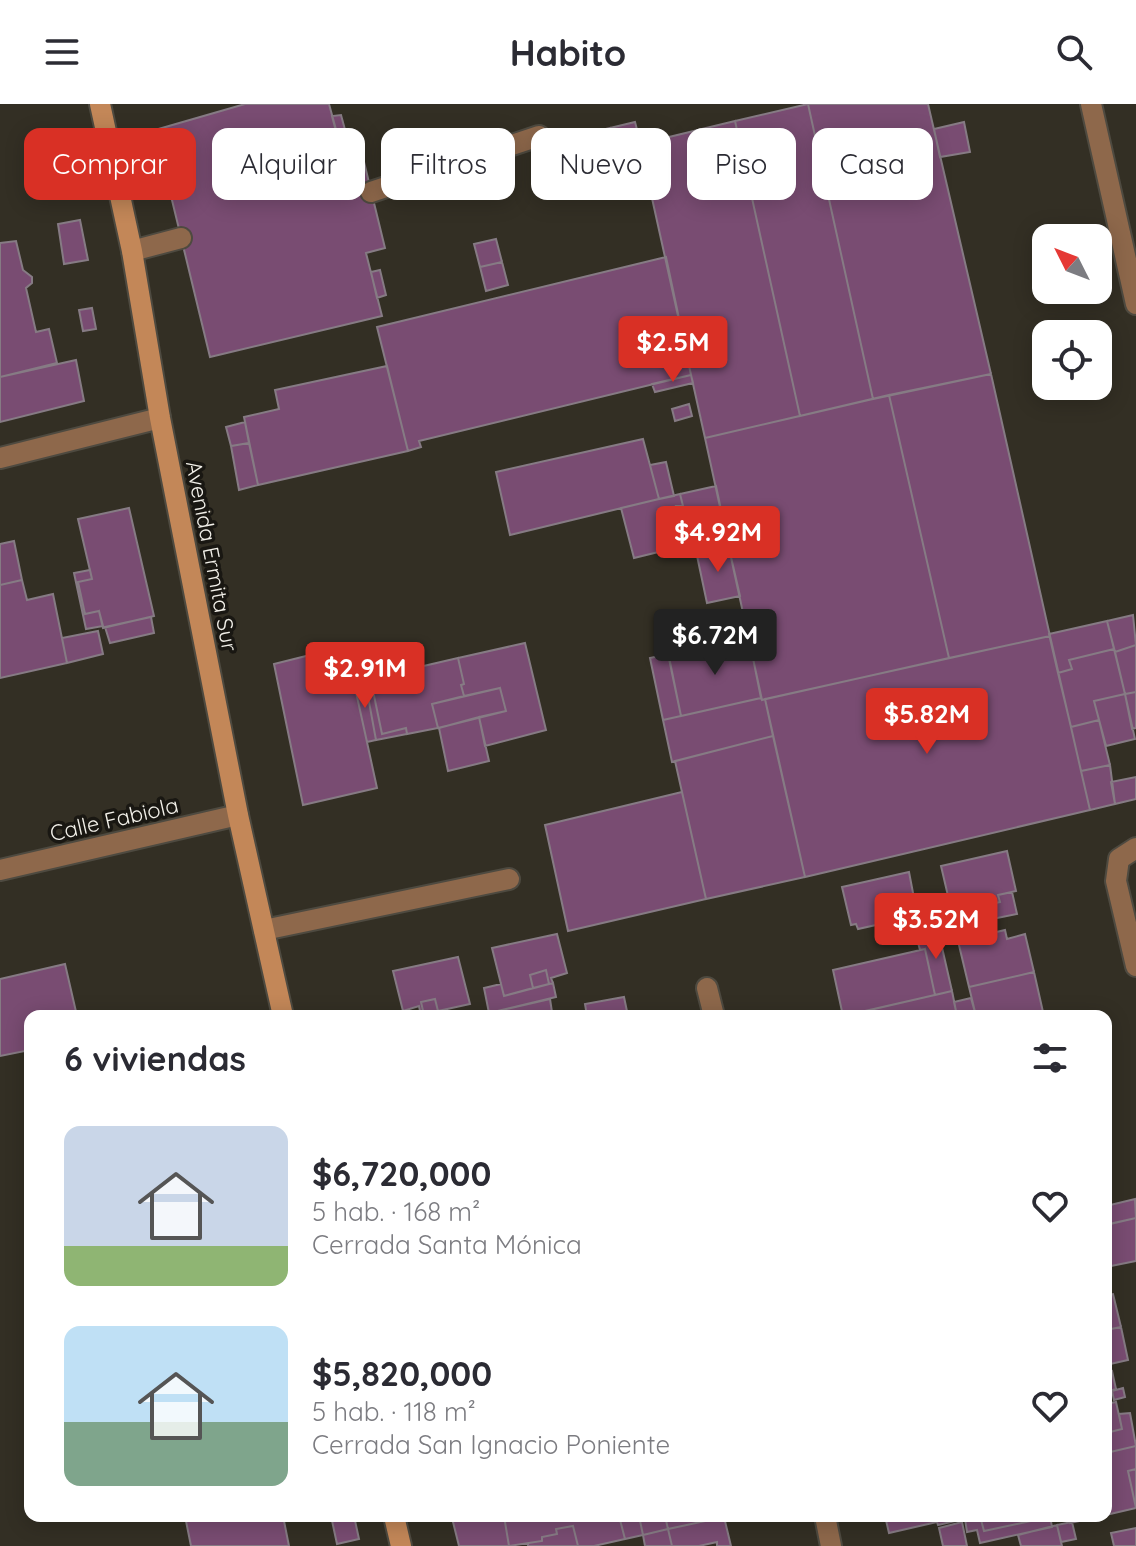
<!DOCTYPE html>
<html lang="es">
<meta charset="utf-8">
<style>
:root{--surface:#fff;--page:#f2f2f3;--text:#2b2b33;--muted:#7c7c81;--accent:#d93025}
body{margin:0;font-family:Quicksand,sans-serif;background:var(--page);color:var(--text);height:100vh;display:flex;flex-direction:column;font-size:30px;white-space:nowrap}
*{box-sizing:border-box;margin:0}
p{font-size:26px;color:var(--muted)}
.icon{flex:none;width:44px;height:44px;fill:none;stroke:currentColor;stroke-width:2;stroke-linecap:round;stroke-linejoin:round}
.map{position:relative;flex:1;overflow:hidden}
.details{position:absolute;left:24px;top:906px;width:1088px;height:512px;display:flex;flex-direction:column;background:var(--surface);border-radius:16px;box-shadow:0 4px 20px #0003}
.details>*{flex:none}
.guide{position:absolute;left:24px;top:24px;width:1088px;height:72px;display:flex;gap:16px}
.needle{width:52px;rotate:312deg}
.tools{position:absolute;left:1032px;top:120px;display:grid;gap:16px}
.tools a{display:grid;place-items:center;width:80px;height:80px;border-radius:16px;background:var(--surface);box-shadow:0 4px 20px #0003;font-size:40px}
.price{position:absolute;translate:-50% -68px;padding:0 18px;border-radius:8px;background:var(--accent);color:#fff;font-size:26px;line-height:52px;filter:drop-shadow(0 2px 4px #0008)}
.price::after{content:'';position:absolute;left:50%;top:48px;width:24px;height:18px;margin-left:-12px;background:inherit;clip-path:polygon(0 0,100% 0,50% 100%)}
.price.active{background:#222;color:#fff}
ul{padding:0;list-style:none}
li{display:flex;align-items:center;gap:24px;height:200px;padding:0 40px}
li span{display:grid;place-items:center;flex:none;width:224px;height:160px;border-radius:16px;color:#555}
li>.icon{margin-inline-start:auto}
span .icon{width:96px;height:96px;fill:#fffc;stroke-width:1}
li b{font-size:34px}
h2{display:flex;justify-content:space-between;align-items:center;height:96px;padding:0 40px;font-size:34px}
.pill{padding:0 28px;border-radius:16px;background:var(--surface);box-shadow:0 4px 20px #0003;font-size:28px;line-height:72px}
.pill.active{background:var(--accent);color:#fff}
header{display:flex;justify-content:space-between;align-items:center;height:104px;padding:0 40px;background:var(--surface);font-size:36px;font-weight:700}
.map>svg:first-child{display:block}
</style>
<header><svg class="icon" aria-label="menu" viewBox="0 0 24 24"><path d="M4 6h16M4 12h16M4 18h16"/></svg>Habito<svg class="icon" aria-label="search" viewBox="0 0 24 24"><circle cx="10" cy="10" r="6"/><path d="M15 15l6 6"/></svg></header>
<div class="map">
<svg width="1136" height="1442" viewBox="0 0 1136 1442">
<rect width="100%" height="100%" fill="#332f24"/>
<path fill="#794c72" stroke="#867b84" stroke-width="2" d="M 245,0 L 329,0 L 346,62 L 364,58 L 385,144 L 366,149 L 382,212 L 210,253 L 155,26 Z
M 808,0 L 928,0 L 991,270 L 873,295 Z
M 808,0 L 873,295 L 800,312 L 735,17 Z
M 341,11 L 350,44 L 341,46 L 332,12 Z
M 735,17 L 800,312 L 705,334 L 640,40 Z
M 635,18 L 641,41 L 617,46 L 610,24 Z
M 964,18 L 970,48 L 940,53 L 934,25 Z
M 610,24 L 617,46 L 595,52 L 589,29 Z
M 80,116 L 88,156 L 64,160 L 58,120 Z
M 496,135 L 502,158 L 480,163 L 474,140 Z
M 16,137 L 23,166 L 32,173 L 32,179 L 26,184 L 36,228 L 49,225 L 57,259 L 0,273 L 0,139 Z
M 666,153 L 691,271 L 419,337 L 421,343 L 408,347 L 377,223 Z
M 502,158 L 508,181 L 486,187 L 480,163 Z
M 380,166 L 386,191 L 377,194 L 371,168 Z
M 92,204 L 96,225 L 83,227 L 79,206 Z
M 76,256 L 84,297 L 0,318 L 0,273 Z
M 387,262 L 408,347 L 258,381 L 244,313 L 279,305 L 275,286 Z
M 991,270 L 1050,532 L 949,554 L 889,291 Z
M 691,271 L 693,279 L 655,288 L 652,280 Z
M 889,291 L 949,554 L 762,596 L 705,334 Z
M 689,300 L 692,312 L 675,317 L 672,305 Z
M 245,318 L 249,339 L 231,342 L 226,323 Z
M 643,335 L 659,395 L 510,431 L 496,368 Z
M 249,339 L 258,381 L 239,386 L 231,342 Z
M 666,358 L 674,392 L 659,395 L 650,361 Z
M 716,382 L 727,434 L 687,441 L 676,402 L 683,402 L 680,390 Z
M 680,390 L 683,402 L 676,402 L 687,441 L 634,454 L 621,404 Z
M 129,404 L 154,512 L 103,524 L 99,507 L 85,510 L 78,478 L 92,475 L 78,415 Z
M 14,437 L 22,476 L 0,481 L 0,440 Z
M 728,440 L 740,492 L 707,499 L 696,447 Z
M 90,466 L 92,475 L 78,478 L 85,510 L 99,507 L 103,522 L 86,525 L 74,469 Z
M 22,476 L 27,496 L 53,490 L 67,559 L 0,574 L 0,481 Z
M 1133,511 L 1136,541 L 1115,548 L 1107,517 Z
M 151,513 L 154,529 L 110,539 L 105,523 Z
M 1107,517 L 1114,545 L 1069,556 L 1072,565 L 1058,569 L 1049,530 Z
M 98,527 L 103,550 L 67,559 L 62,534 Z
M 1050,532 L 1090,706 L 805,773 L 765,595 Z
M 749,534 L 761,594 L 681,612 L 669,553 Z
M 525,539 L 546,626 L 485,642 L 479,613 L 506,607 L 500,584 L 464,592 L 461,581 L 464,580 L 458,554 Z
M 1136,541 L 1136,588 L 1125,590 L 1115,548 Z
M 346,542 L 377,684 L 303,701 L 274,560 Z
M 1114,545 L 1125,590 L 1094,597 L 1099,616 L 1071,623 L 1058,569 L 1072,565 L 1069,556 Z
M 668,550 L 681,612 L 663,616 L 650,554 Z
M 458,554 L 464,580 L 461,581 L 464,592 L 432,600 L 438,624 L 407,630 L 406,624 L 382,630 L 372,582 L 391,578 L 389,570 Z
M 389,570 L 391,578 L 372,582 L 382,630 L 406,624 L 407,630 L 376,636 L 365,576 Z
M 365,576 L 376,636 L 367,638 L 354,579 Z
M 500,584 L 506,607 L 438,624 L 432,600 Z
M 1136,588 L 1136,624 L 1132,625 L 1125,590 Z
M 1125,590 L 1135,635 L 1106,642 L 1094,597 Z
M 761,594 L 762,596 L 765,595 L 773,632 L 672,658 L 663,616 Z
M 479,613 L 489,657 L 448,667 L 439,624 Z
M 1099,616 L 1110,661 L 1081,667 L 1071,623 Z
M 773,632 L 805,773 L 706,795 L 675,657 Z
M 1110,661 L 1115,700 L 1090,706 L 1081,667 Z
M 1136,673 L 1136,695 L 1115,700 L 1111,678 Z
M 682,688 L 706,795 L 568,827 L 545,721 Z
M 1007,747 L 1016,787 L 998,791 L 1000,798 L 952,809 L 941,762 Z
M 909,768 L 918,815 L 886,823 L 885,819 L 858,825 L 856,820 L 851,821 L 842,783 Z
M 1012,788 L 1017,810 L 938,826 L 932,798 L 948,795 L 952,809 L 1000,798 L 998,791 Z
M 918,815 L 921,830 L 900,835 L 896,820 Z
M 938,826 L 952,887 L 935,891 L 925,845 L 920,846 L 916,831 Z
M 1005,826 L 1007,835 L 1025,830 L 1034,868 L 969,883 L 958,837 Z
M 557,830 L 567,869 L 551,874 L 553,879 L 549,880 L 546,866 L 530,871 L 533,884 L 504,892 L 492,844 Z
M 925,845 L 935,891 L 843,912 L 833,866 Z
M 458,853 L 470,900 L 438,907 L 435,895 L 421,898 L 424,911 L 421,912 L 419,902 L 403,907 L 393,867 Z
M 65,860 L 77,912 L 30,912 L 30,946 L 0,952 L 0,875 Z
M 546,866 L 549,880 L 533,884 L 530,871 Z
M 1034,868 L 1043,908 L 1024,912 L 976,912 L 969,883 Z
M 553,879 L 556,893 L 489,909 L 484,884 L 501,880 L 504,892 Z
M 952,887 L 957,912 L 871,912 L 870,906 Z
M 624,893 L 628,912 L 587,912 L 585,900 Z
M 971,894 L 976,912 L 957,912 L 954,898 Z
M 435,895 L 438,907 L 424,911 L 421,898 Z
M 550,895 L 552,908 L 533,912 L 490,912 L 489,909 Z
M 1135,1095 L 1136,1114 L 1109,1120 L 1106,1102 Z
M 1136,1114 L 1136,1157 L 1106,1163 L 1106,1121 Z
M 1113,1190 L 1121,1223 L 1106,1226 L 1106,1191 Z
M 1121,1223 L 1128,1256 L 1106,1261 L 1106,1226 Z
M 1112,1267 L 1116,1285 L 1106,1288 L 1106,1268 Z
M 1123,1284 L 1125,1293 L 1114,1296 L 1112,1287 Z
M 1116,1298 L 1122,1325 L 1106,1329 L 1106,1300 Z
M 1130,1309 L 1136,1342 L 1106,1349 L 1106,1329 L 1122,1325 L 1119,1310 Z
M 1136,1342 L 1136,1365 L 1128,1367 L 1136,1404 L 1106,1411 L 1106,1349 Z
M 1136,1365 L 1136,1404 L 1128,1367 Z
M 185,1412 L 283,1412 L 289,1442 L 191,1442 Z
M 331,1412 L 354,1412 L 359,1435 L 337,1440 Z
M 461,1412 L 504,1412 L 509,1442 L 459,1442 L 452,1414 Z
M 504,1412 L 619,1412 L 625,1435 L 594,1442 L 578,1442 L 573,1422 L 556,1425 L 557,1430 L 542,1433 L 542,1437 L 509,1442 Z
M 619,1412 L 639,1412 L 643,1431 L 625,1435 Z
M 639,1412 L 665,1412 L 668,1425 L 643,1431 Z
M 665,1412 L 724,1412 L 724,1413 L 668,1425 Z
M 885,1412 L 935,1412 L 937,1418 L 889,1429 Z
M 935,1412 L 977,1412 L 938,1421 Z
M 980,1412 L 984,1427 L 1031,1417 L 1030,1412 L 1050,1412 L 1052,1423 L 980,1439 L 977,1426 L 967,1428 L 965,1415 Z
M 980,1412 L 1030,1412 L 1031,1417 L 984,1427 Z
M 1068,1412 L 1098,1412 L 1098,1413 L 1070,1419 Z
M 724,1413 L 731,1442 L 717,1442 L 717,1438 L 699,1442 L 672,1442 L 668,1425 Z
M 962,1418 L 967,1442 L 943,1442 L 939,1424 Z
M 1072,1418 L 1076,1435 L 1061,1438 L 1057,1421 Z
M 1057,1421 L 1062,1442 L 1021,1442 L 1018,1431 Z
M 573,1422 L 578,1442 L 528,1442 L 528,1439 L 542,1437 L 542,1433 L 557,1430 L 556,1425 Z
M 1136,1424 L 1136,1442 L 1114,1442 L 1111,1429 Z
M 668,1425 L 672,1442 L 645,1442 L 643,1431 Z"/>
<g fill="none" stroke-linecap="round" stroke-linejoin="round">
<g stroke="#4e4a40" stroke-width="24">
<path id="lane" d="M 371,88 L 539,32
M 132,147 L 181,134
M 264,826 L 509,775"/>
</g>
<g stroke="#4e4a40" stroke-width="24">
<path id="street" d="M 1091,0 L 1136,200
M 0,354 L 160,314
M 1136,744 L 1119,755 L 1116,777 L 1136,862
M 0,766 L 238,711
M 707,884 L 714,912
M 825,1412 L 831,1442"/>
</g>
<g stroke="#4e4a40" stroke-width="24">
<path id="secondary" d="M 100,0 L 132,147 L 160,314 L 238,711 L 283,912
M 394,1412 L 401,1442"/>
</g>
<use href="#lane" stroke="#8e684b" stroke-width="20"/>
<use href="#street" stroke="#8e684b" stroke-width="20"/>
<use href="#secondary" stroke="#c38758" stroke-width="20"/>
</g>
<g text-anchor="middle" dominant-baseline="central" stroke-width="7" stroke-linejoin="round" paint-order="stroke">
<g font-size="22" fill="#f2f0e9" stroke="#191712">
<text transform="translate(212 452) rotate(79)">Avenida Ermita Sur</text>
<text transform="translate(114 715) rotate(-13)">Calle Fabiola</text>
</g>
</g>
</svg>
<div class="tools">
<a><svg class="needle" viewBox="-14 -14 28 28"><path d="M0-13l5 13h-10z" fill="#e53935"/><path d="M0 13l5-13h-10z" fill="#7c7c81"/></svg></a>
<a><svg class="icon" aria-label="locate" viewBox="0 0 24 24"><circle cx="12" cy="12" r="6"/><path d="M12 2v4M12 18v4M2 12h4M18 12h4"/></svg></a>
</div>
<b class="price" style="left:673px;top:280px">$2.5M</b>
<b class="price" style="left:718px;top:470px">$4.92M</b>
<b class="price active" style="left:715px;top:573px">$6.72M</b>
<b class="price" style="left:365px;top:606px">$2.91M</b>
<b class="price" style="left:927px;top:652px">$5.82M</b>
<b class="price" style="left:936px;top:857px">$3.52M</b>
<div class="guide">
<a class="pill active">Comprar</a>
<a class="pill">Alquilar</a>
<a class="pill">Filtros</a>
<a class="pill">Nuevo</a>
<a class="pill">Piso</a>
<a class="pill">Casa</a>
</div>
<section class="details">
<h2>6 viviendas<svg class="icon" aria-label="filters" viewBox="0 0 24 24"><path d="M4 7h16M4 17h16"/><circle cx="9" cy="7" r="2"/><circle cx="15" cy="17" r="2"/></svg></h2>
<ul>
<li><span style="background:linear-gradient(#c9d6e8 75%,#8fb573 0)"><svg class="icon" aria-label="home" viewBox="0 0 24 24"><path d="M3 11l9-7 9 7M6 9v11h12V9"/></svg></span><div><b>$6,720,000</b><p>5 hab. · 168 m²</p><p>Cerrada Santa Mónica</p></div><svg class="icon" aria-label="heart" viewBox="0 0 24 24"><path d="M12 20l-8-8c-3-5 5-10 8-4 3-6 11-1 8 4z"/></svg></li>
<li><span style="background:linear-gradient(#bfe0f5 60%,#7fa58c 0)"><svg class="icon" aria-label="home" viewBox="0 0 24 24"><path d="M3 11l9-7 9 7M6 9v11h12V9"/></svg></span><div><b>$5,820,000</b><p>5 hab. · 118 m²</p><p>Cerrada San Ignacio Poniente</p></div><svg class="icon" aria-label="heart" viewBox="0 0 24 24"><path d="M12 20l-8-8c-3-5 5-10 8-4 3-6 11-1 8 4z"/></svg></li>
</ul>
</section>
</div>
